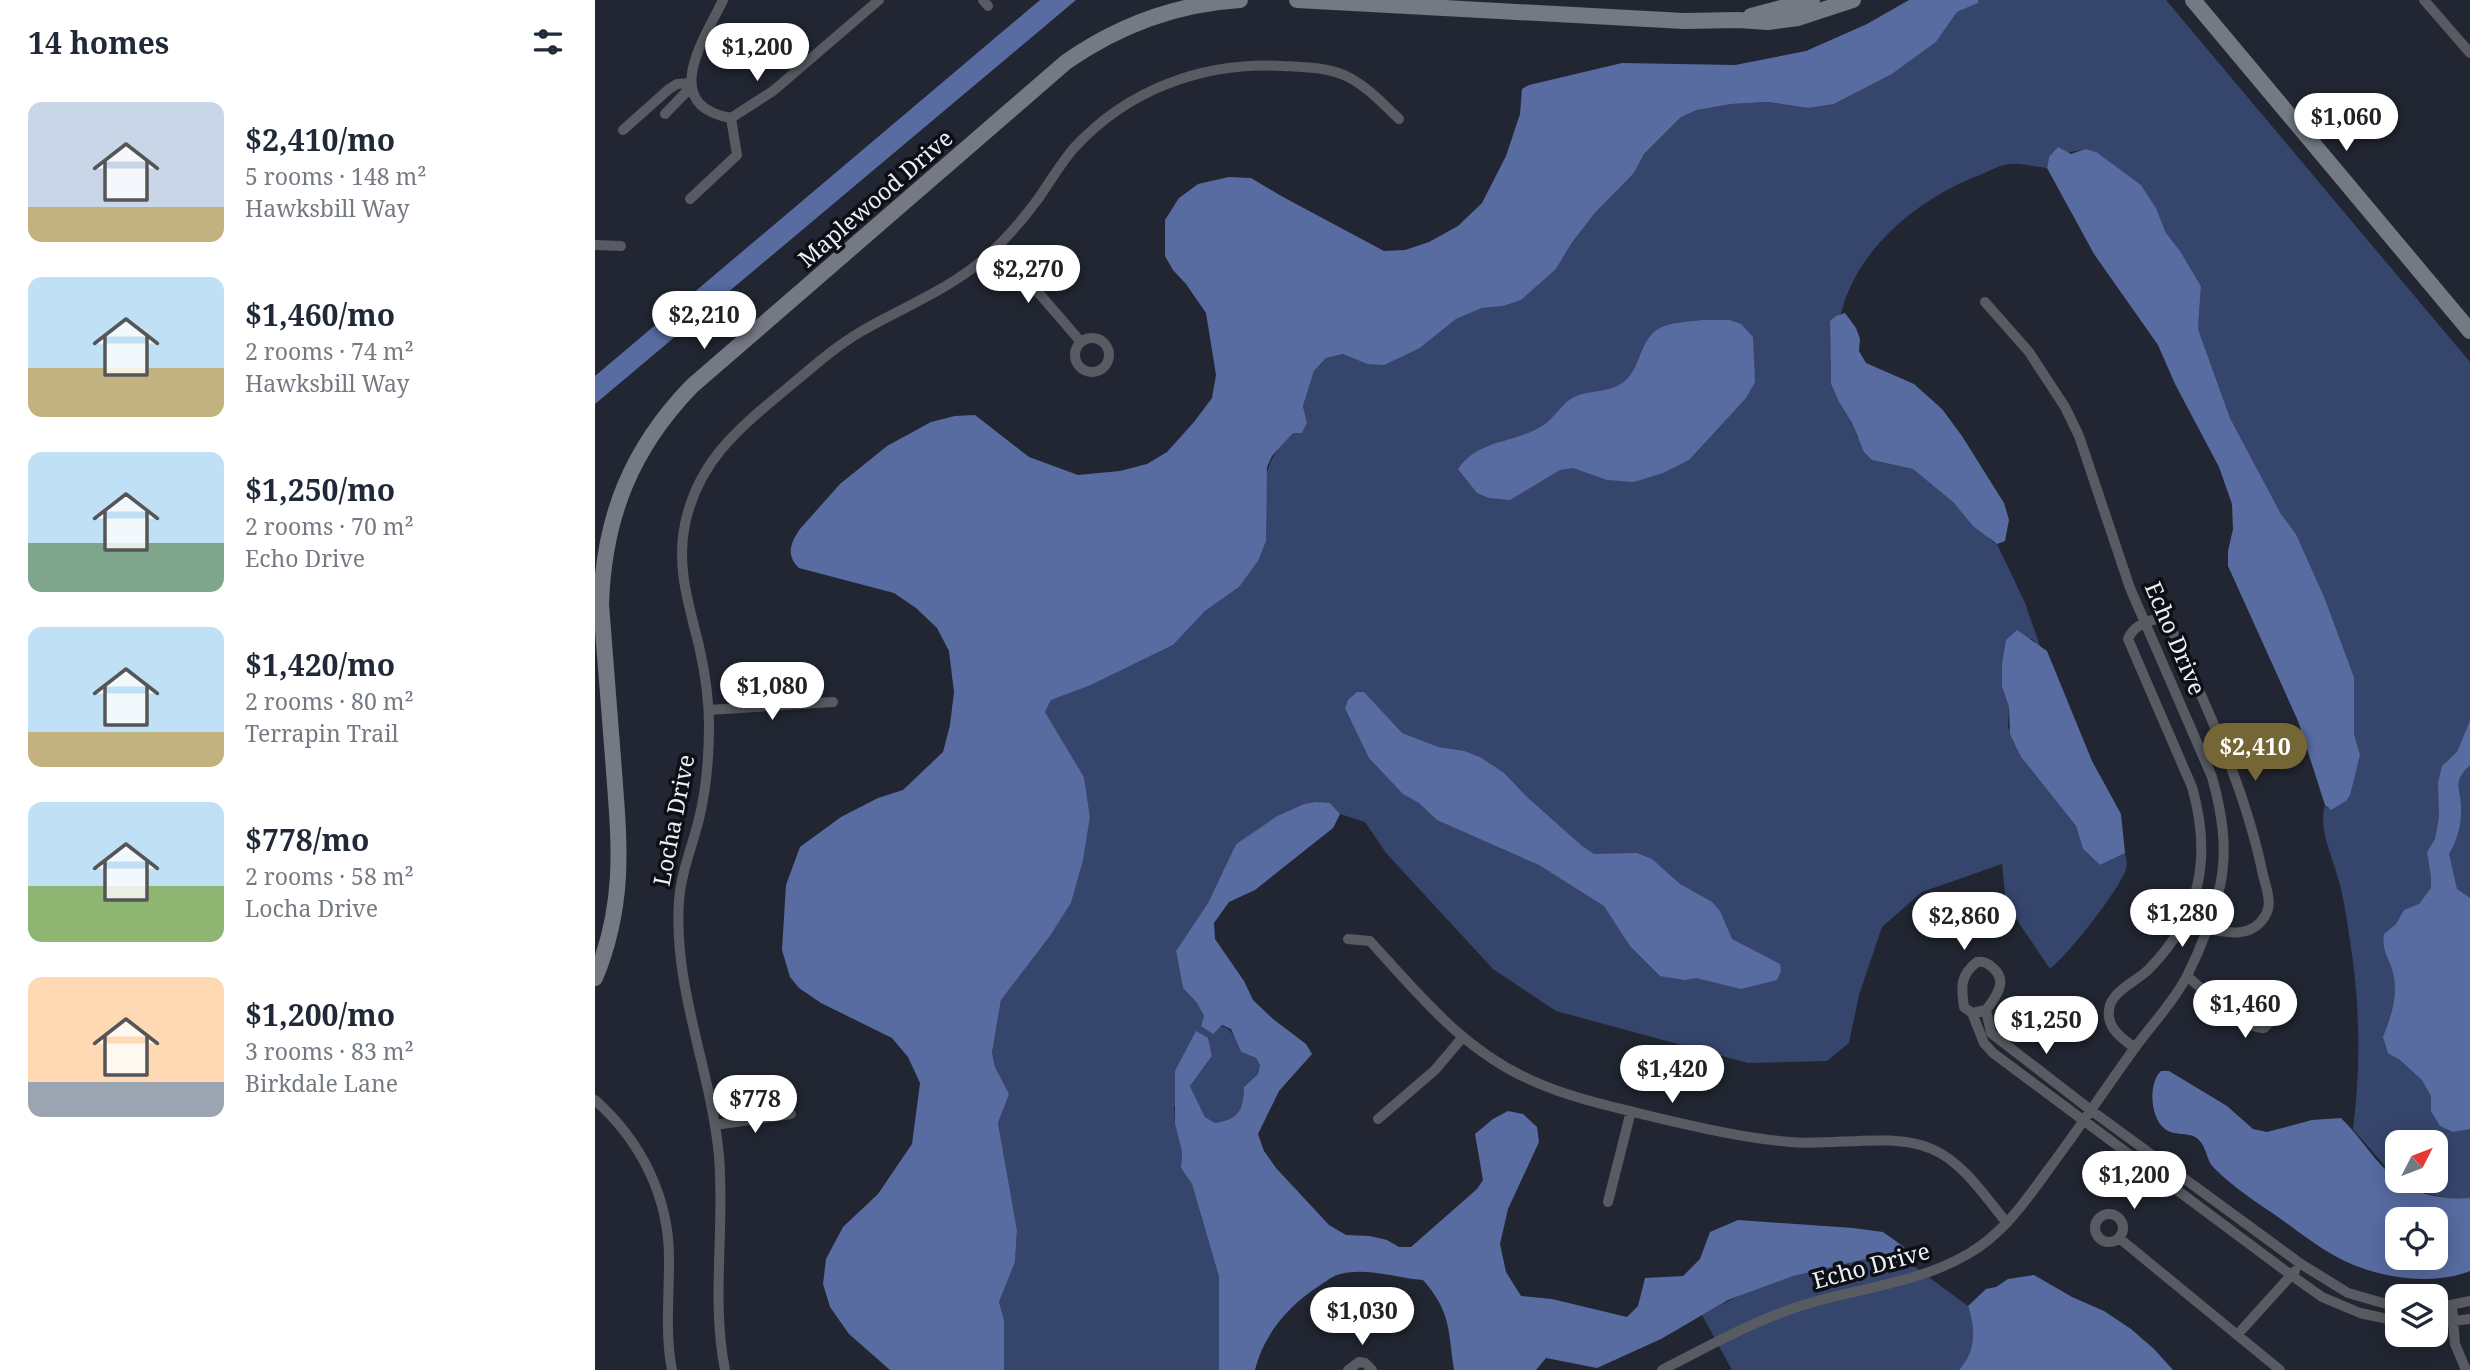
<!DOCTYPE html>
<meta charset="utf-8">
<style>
:root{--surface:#fff;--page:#f2f2f3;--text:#1f2937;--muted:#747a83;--accent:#756636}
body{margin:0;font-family:"Noto Serif",serif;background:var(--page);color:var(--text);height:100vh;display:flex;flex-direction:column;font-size:26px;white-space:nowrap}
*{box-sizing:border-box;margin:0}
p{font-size:23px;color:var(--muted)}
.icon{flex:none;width:38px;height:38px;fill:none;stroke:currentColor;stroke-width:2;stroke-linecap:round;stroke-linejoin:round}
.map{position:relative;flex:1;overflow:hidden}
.details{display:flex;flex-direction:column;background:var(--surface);width:595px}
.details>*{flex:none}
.needle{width:46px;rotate:48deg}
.controls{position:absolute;left:1790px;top:1130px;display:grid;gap:14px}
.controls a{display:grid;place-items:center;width:63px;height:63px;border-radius:14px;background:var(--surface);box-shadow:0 4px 18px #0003;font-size:35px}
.price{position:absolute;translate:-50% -60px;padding:0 16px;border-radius:24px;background:#fff;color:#222;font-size:23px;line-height:46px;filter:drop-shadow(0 2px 4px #0008)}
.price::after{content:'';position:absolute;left:50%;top:42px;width:21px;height:16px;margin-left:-10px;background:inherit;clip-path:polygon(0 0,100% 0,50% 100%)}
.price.current{background:var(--accent);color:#fff}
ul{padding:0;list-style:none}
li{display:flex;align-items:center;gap:21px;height:175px;padding:0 28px}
li span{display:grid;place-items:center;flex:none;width:196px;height:140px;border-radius:14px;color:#555}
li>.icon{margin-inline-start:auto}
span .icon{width:84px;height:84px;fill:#fffc;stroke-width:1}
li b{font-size:30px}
h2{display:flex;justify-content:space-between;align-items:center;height:84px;padding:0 28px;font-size:30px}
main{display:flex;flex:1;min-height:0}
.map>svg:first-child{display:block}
</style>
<main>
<section class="details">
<h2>14 homes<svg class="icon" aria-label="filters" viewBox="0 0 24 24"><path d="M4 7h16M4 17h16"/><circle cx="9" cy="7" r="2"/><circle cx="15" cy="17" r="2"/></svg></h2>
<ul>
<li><span style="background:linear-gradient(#c9d6e8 75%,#c2b280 0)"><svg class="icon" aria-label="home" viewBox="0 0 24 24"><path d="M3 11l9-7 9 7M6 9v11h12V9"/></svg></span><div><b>$2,410/mo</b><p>5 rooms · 148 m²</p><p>Hawksbill Way</p></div></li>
<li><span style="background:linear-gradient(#bfe0f5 65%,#c2b280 0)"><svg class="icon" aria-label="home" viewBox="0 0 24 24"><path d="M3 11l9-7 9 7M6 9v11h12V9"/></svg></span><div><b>$1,460/mo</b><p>2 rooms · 74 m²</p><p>Hawksbill Way</p></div></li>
<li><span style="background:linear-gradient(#bfe0f5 65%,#7fa58c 0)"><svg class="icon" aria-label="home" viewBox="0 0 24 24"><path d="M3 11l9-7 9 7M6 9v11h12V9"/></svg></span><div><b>$1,250/mo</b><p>2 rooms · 70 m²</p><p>Echo Drive</p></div></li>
<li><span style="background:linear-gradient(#bfe0f5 75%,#c2b280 0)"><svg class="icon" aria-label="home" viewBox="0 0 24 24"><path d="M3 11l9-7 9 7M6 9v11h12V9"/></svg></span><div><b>$1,420/mo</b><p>2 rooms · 80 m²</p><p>Terrapin Trail</p></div></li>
<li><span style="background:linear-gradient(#bfe0f5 60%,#8fb573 0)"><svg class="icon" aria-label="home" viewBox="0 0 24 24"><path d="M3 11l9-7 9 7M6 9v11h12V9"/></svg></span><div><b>$778/mo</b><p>2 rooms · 58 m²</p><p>Locha Drive</p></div></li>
<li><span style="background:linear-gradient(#ffd9b3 75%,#9aa5b1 0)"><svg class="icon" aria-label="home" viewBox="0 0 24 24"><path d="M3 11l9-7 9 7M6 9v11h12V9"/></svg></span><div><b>$1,200/mo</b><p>3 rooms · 83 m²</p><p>Birkdale Lane</p></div></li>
</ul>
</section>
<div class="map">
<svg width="1875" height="1370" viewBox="0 0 1875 1370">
<rect width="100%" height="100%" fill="#212632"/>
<path fill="#36456c" d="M 1383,0 L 1571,0 L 1875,362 L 1875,1198 C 1847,1200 1829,1194 1804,1181 L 1841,1181 L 1841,1143 L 1802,1143 L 1802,1180 L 1758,1129 C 1766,1066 1765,1004 1755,941 C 1752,921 1749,898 1743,878 C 1737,855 1723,829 1730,805 L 1733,809 L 1760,773 L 1765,755 L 1759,734 L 1759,677 L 1730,599 L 1701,534 L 1686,514 L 1635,418 L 1603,329 L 1606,286 L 1585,251 L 1571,233 L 1561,208 L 1546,185 L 1490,149 L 1454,157 L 1452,168 C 1441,167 1426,163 1415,164 C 1405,165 1394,171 1385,175 C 1324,198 1261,249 1246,314 L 1235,321 L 1236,384 L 1244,402 L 1257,423 L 1262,437 L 1282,461 L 1318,469 L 1359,503 L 1398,542 L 1402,544 L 1430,603 L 1446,649 L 1437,639 L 1411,640 L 1407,663 L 1407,687 L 1414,707 L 1413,727 L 1426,757 L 1481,826 L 1488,849 L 1505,865 L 1530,853 C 1531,858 1533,865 1531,869 C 1526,888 1472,956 1455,969 L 1411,904 L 1407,864 L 1327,892 L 1287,927 L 1264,995 L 1254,1043 L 1232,1061 L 1153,1063 L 961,1011 L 898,969 L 791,853 L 770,822 L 745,814 L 735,803 L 709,804 L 682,816 L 641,844 L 613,903 L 581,951 L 588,988 L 602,1003 L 609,1016 L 607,1026 C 635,1024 635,1027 646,1052 L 661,1058 L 665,1065 L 663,1074 L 649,1087 C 648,1111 644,1119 620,1123 L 610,1117 L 595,1086 L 617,1056 L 613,1038 L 579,1107 L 580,1123 L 587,1152 L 586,1168 L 597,1184 L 624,1277 L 624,1370 L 409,1370 L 409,1320 L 404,1302 L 420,1262 L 422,1230 L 403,1123 L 413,1094 L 400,1067 L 397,1053 L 406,1000 L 455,936 L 476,903 L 487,860 L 495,818 L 489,777 L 450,712 L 456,700 L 496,685 L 578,645 L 610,611 L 644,587 L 671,481 C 673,457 684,450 698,432 L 707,433 L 712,423 L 708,406 L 719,371 L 731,358 L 748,354 L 772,364 L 813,353 L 825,348 L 861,319 L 887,308 L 908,306 L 961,269 L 976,244 L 999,214 L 1039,173 L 1049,154 L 1086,117 L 1102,110 L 1135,104 L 1173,102 L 1214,108 L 1239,104 L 1297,74 L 1341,42 L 1362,12 L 1383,3 Z
M 1305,1256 L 1373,1306 L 1379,1323 L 1378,1344 L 1371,1362 L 1364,1370 L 1137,1370 L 1107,1315 C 1163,1282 1241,1258 1305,1256 Z"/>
<path fill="#586ca1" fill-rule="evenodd" d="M 445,0 L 481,0 L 0,404 L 0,376 Z
M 1314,0 L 1383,0 L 1383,3 L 1362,12 L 1341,42 L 1297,74 L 1239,104 L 1214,108 L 1173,102 L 1136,104 L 1102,110 L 1086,117 L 1049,154 L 1039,173 L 999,214 L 976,244 L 961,269 L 926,300 L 908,306 L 887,308 L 861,319 L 825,348 L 789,365 L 772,364 L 748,354 L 731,358 L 719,371 L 708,406 L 712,423 L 707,433 L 698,433 L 677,456 L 672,467 L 671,541 L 663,561 L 644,587 L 610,611 L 578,645 L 496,685 L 456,700 L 450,712 L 489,777 L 495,817 L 488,860 L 476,903 L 455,936 L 406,1000 L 397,1053 L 400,1067 L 414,1094 L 403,1123 L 422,1230 L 420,1262 L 404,1302 L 409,1320 L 409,1370 L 295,1370 L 254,1334 L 235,1307 L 228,1284 L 231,1259 L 248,1227 L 283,1194 L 317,1144 L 325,1083 L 313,1057 L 297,1038 L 226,1003 L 204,988 L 195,977 L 187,950 L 191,885 L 205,847 L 246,817 L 283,798 L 308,790 L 348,752 L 355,725 L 359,692 L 354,651 L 342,628 L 321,608 L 299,593 L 204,568 C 191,556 195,543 205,529 L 245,484 L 292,446 L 336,422 L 360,416 L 380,415 L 434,457 L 483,475 L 525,471 L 552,464 L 572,452 L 599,422 L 617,398 L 621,375 L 611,313 L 591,284 L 578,270 L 570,256 L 570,220 L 584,198 L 603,184 L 634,177 L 656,178 L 688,197 L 789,251 L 810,250 L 834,242 L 863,226 L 887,203 L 911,156 L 925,114 L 927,89 L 934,85 L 1027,63 L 1140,65 L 1211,51 L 1272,24 Z
M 1463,147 L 1476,154 L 1490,149 L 1501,152 L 1546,185 L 1561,208 L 1571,233 L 1585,251 L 1606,286 L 1603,329 L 1635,418 L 1686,514 L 1701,534 L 1730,599 L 1759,677 L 1759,734 L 1765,755 L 1755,795 L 1751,801 L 1736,810 L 1730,805 L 1703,721 L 1633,566 L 1633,551 L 1638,529 L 1637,504 L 1624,467 L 1580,384 L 1563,345 L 1499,254 L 1452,168 L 1454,157 Z
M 1250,313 L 1261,328 L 1265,339 L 1264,351 L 1271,363 L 1319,384 L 1347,409 L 1367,436 L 1409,503 L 1414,520 L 1410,541 L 1402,544 L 1378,526 L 1359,503 L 1318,469 L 1277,460 L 1269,452 L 1257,423 L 1244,402 L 1236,384 L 1235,321 L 1241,316 Z
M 1107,320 L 1135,320 L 1146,324 L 1158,337 L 1160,382 L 1151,398 L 1094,460 L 1068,473 L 1039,482 L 1012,480 L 978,468 L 965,470 L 915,500 L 894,498 L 882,493 L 863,469 C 884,439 918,444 947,426 C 959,419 967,403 979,397 C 993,390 1012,393 1026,384 C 1047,371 1043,339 1065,328 C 1076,322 1095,322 1107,320 Z
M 1422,630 L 1452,651 L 1497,761 L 1526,814 L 1530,853 L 1505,865 L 1488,849 L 1481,826 L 1426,757 L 1415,734 L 1414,707 L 1407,687 L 1407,663 L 1411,640 Z
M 762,692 L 769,692 L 807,733 L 843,747 L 869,751 L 885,757 L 909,773 L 932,797 L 987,846 L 999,854 L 1042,853 L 1057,859 L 1085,884 L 1117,902 L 1125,911 L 1137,939 L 1185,964 L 1186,971 L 1182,980 L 1146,989 L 1101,978 L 1090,980 L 1065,976 L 1035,946 L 1009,906 L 944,865 L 842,820 L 824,803 L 808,794 L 774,758 L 750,708 L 753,700 Z
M 1875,721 L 1875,765 C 1855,784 1867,788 1866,811 C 1866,827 1862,840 1854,854 L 1862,889 L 1875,898 L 1875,1129 L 1858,1132 L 1845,1126 L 1836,1111 L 1836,1096 L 1827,1080 L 1805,1060 L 1793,1053 L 1788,1037 C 1797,1014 1805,992 1796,966 C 1791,953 1787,948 1789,934 L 1801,924 L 1809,910 L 1824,904 L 1836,888 L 1836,876 L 1832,852 L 1840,839 L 1844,817 L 1843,783 L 1847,766 L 1862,752 Z
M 721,802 L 735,803 L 745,814 L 738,828 L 660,890 L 634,902 L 619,923 L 620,939 L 649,981 L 658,1000 L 678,1019 L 711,1044 L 717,1054 L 684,1091 L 663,1134 L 669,1151 L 681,1168 L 734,1225 L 751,1235 L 775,1236 L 792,1240 L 804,1247 L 816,1247 L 882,1189 L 888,1180 L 880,1134 L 898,1119 L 913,1111 L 928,1114 L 942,1127 L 944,1142 L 913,1209 L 905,1244 L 911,1272 L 926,1296 L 957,1299 L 1032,1317 L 1043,1306 L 1050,1278 L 1088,1276 L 1105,1259 L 1115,1232 L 1143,1220 L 1258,1228 L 1288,1232 L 1309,1247 L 1305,1256 L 1279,1257 L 1198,1276 L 1133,1300 L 1066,1339 L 1002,1368 L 951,1358 L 941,1370 L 859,1370 C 853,1329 856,1312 828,1280 C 801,1278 768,1266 742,1275 C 736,1277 729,1283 724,1286 C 693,1306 669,1334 660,1370 L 624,1370 L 624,1277 L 597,1184 L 586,1168 L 587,1152 L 580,1124 L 580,1071 L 601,1031 L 613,1038 L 617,1056 L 595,1086 L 610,1117 L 620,1123 C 644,1119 648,1111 649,1087 L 663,1074 L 665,1065 L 661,1058 L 646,1052 L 636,1029 L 627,1025 L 618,1034 L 606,1026 L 609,1016 L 602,1003 L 588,988 L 581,951 L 613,903 L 641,844 L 682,816 L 709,804 Z
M 1566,1071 L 1574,1071 L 1632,1106 L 1658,1129 L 1672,1132 L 1717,1120 L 1746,1118 C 1766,1137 1780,1163 1802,1180 C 1821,1195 1850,1200 1875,1198 L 1875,1271 C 1834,1287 1777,1277 1740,1256 C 1720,1245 1701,1230 1683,1217 C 1661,1202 1638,1187 1619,1168 C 1611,1160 1612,1148 1604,1140 C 1596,1131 1580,1137 1570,1129 C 1555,1118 1553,1083 1566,1071 ZM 1802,1220 L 1841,1220 L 1841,1258 L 1802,1258 Z
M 1439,1275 L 1477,1297 L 1509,1311 L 1536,1329 L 1559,1349 L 1578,1370 L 1364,1370 C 1381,1351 1381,1329 1373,1306 L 1391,1289 L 1401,1287 L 1413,1279 Z"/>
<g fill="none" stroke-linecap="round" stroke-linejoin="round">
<path stroke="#585b61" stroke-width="10" d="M 128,0 C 110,38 63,105 136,118 L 178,91 L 284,0
M 388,0 L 393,6
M 1829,0 L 1875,53
M 70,114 L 96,87
M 28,130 L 74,89 L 82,84 L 96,83
M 95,199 L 142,155 L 136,118
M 0,245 L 26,246
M 404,247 L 486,342
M480 355a17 17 0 1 1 34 0a17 17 0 1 1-34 0Z
M 114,710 L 238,702
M 753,939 L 775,941 C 824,995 869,1051 938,1081 C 976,1098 1015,1106 1055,1116 C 1102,1127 1148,1138 1195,1142 C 1240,1146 1297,1132 1337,1149 C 1369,1163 1390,1197 1412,1223
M 1382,962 C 1389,961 1393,963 1398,968 C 1414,981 1400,998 1391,1010 L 1377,1013 L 1369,1007 C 1366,987 1365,975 1382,962 Z
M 1592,976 C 1611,992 1644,1027 1669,1028 L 1679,1018 C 1679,1007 1675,1002 1665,996 L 1656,998 L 1641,1016
M 1391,1010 L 1396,1033 L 1497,1111 L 1706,1264 L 1753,1293 L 1802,1307
M 1377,1013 L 1389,1043 L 1398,1053 L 1696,1275 L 1727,1297 L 1765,1313 L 1802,1321
M 1540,1048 C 1525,1037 1509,1026 1515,1005 C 1521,989 1542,981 1554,969 C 1606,916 1617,857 1597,787 L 1533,639 C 1538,626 1556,617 1570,620 L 1576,628 C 1612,708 1650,787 1668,875 C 1671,887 1678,904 1670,916 C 1657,938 1633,933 1612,929
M 0,1100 C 47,1142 75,1199 74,1262 C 74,1299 70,1334 77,1370
M 783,1119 L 840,1070 L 867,1038
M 120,1125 L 196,1114
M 1013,1202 L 1036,1111
M1500 1228a14 14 0 1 1 28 0a14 14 0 1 1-28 0Z
M 1524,1238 L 1685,1370
M 1857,1306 L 1860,1344 L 1871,1370
M 1841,1308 L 1875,1301
M 1841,1323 L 1875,1319
M 1642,1335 L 1700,1271
M 130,1370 C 116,1300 130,1228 124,1156 C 116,1070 78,988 84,901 C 86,874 96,849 103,823 C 111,792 114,759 114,726 C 114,699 110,672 104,646 C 94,605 81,567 90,524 C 104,458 147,426 196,385 C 219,366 241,346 267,331 C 303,310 341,295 375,270 C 402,250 423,226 443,199 C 455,182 465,164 479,148 C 533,89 608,62 687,66 C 708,67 729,67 749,75 C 771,85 787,103 804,119
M 753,1370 L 764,1362 L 770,1363 L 777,1370
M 1067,1370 C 1110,1348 1156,1322 1202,1307 C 1259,1288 1320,1285 1373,1254 C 1408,1234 1430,1202 1453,1170 C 1483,1130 1510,1089 1539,1049 C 1557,1024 1578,1003 1592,976 C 1606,948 1618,917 1625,886 C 1633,849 1627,813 1617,777 L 1535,588 L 1484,436 L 1470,407 L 1434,352 L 1390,302"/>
<path stroke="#747983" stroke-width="16" d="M 702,0 L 1089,21 L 1143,20 L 1173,22 L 1203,18 L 1258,0
M 1598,0 L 1875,331
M 1156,16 L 1217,0
M 0,978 C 32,901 24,839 18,758 C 14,707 10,656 6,604 C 9,517 36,449 97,386 L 471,62 C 524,25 580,4 645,0"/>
</g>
<g text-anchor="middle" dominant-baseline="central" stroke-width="7" stroke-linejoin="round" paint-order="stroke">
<g font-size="23" fill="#ecf0f8" stroke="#0d0f15">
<text transform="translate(280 198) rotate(-41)">Maplewood Drive</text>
<text transform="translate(1581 638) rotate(67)">Echo Drive</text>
<text transform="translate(78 820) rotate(-79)">Locha Drive</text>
<text transform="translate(1276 1265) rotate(-15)">Echo Drive</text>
</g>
</g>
</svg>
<div class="controls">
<a><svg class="needle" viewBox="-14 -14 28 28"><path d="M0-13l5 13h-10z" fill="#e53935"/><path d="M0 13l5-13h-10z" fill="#747a83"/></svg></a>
<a><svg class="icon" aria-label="locate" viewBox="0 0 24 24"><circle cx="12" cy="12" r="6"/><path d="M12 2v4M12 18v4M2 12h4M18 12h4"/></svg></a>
<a><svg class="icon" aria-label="layers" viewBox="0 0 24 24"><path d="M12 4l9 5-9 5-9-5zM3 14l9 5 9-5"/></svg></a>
</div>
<b class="price" style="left:162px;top:83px">$1,200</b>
<b class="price" style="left:1751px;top:153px">$1,060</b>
<b class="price" style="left:433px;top:305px">$2,270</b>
<b class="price" style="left:109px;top:351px">$2,210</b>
<b class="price" style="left:177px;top:722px">$1,080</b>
<b class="price current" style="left:1660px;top:783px">$2,410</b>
<b class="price" style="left:1587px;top:949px">$1,280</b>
<b class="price" style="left:1369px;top:952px">$2,860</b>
<b class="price" style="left:1650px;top:1040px">$1,460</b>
<b class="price" style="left:1451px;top:1056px">$1,250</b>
<b class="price" style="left:1077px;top:1105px">$1,420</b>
<b class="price" style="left:160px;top:1135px">$778</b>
<b class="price" style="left:1539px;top:1211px">$1,200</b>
<b class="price" style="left:767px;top:1347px">$1,030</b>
</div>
</main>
